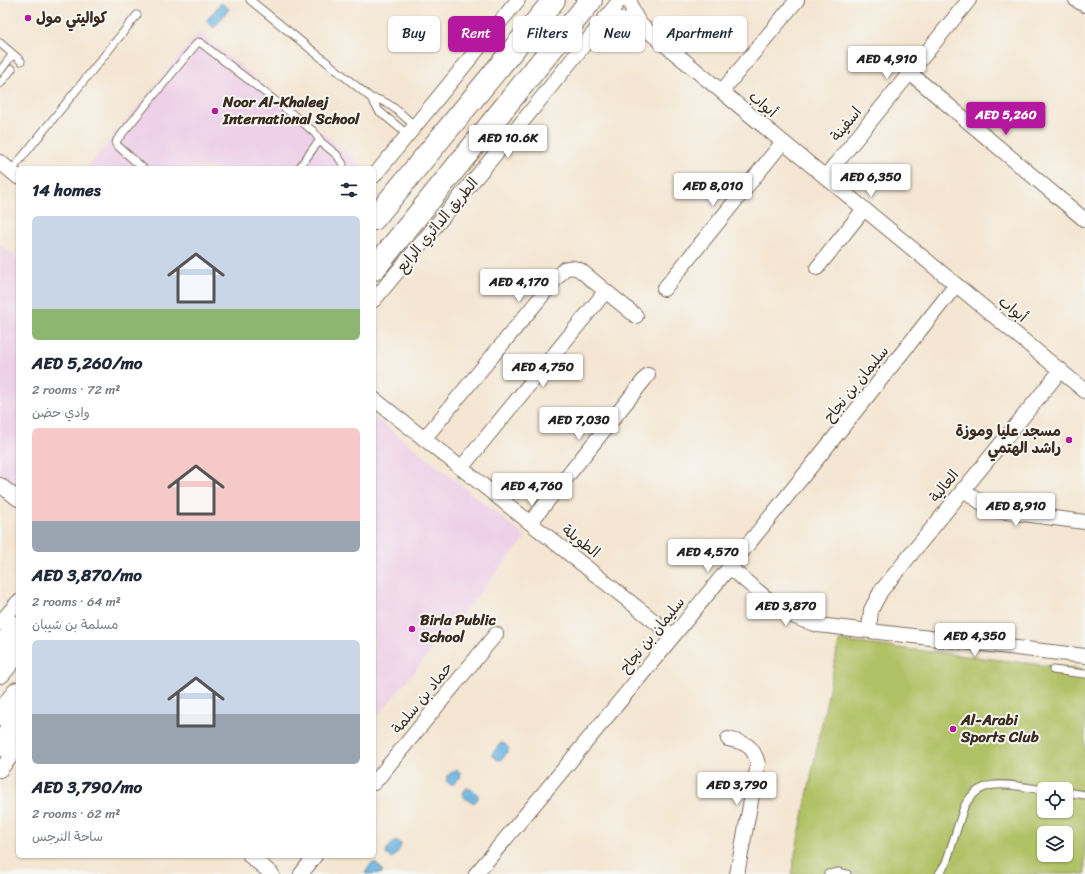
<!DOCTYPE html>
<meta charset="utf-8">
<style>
:root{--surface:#fff;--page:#f2f2f3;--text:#1f2937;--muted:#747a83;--accent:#b5179e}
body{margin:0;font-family:Sriracha,"Playpen Sans Arabic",sans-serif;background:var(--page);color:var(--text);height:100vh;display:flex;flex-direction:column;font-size:15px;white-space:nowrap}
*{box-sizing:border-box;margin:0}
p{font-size:13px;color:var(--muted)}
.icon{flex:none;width:22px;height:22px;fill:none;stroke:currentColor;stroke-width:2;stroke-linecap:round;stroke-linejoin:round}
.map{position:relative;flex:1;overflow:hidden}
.side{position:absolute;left:16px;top:166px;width:360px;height:692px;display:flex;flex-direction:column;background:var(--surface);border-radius:6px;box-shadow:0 1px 3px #0004}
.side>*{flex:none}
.banner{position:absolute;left:388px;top:16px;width:380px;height:36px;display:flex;gap:8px}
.controls{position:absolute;left:1037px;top:782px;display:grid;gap:8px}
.controls a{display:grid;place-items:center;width:36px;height:36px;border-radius:6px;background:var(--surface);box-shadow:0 1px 3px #0004;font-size:20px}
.price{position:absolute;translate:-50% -34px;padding:0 9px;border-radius:4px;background:#fff;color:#222;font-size:13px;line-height:26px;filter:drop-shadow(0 1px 2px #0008)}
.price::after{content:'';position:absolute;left:50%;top:24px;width:12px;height:9px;margin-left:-6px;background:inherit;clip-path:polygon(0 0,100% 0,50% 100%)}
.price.on{background:var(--accent);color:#fff}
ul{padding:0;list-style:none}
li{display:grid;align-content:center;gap:8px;height:212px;padding:0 16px}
li span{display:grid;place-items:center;height:124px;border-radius:6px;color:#555}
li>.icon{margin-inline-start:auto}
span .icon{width:72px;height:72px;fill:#fffc;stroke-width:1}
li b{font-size:17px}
h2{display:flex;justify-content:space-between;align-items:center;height:48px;padding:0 16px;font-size:17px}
.chip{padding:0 14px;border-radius:6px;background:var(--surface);box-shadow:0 1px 3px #0004;font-size:14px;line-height:36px}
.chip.on{background:var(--accent);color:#fff}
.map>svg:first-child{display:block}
</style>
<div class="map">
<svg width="1085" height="874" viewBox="0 0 1085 874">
<rect width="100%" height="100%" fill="#f6f6f2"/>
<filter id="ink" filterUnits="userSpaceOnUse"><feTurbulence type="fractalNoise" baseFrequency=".025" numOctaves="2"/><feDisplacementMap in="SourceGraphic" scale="8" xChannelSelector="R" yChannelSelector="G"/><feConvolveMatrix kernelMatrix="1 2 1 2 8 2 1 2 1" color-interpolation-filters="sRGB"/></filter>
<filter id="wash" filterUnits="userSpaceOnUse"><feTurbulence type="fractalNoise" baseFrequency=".012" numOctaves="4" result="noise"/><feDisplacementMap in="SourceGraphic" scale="16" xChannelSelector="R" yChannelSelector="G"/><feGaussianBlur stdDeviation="0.9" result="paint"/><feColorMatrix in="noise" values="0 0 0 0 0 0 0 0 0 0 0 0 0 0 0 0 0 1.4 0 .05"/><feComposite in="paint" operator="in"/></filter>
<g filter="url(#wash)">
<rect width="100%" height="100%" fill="#f4e6d2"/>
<path fill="#eed0e8" d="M 199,32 L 363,166 L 362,168 L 87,168 Z
M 0,244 L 18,259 L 18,489 L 0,474 Z
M 374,416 L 526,537 L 374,720 Z"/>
<path fill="#b1c165" stroke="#767642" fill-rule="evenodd" d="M 839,641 L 1085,670 L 1085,874 L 791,874 ZM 1044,789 L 1066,789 L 1066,811 L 1044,811 ZM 1044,833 L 1066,833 L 1066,855 L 1044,855 Z"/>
<path fill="#68b4e1" stroke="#526f80" d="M 221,3 L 229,9 L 214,28 L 206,21 Z
M 501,743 L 505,744 L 509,749 L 504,757 L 500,760 L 498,760 L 492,755 L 495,750 Z
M 457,770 L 461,773 L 460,778 L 457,779 L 454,784 L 449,784 L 446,781 C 447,776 451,771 457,770 Z
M 467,788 L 473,790 L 478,795 L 478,799 L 474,803 C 469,801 465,799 462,794 L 463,791 Z
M 396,841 L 401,844 C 400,849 396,855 392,858 L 386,854 C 387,849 392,843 396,841 Z
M 375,863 L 382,869 L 382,873 L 366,874 L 365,873 L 371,864 Z"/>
</g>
<g filter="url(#ink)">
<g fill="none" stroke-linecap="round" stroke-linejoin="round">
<g stroke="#7c6c5d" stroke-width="9">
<path id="lane" d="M 250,0 L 371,98 L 379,111 L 408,135
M 0,43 L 21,61
M 0,71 L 13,54
M 0,84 L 12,69
M 371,98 C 389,100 402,115 415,126
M 143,168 L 119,147 L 116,144 L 117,140 L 198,42 L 201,43 L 300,120 L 314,132 L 321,142
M 299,168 L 315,146 L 318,143 L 321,142 L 337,155 L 343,164
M 11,171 L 137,15
M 1053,670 L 1085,674
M 1066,792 L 1085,795
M 828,874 L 838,872 L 847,874
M 939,874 L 946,863 L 964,807 C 981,774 1013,786 1044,790"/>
</g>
<g stroke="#7c6c5d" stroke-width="16">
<path id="street" d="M 630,0 C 631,10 635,17 641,25 L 1085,391
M 1076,0 L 1085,5
M 602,23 C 617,17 627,18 641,25
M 910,73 L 1085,220
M 722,91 L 797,0
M 0,162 L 18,177
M 374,176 L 518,0
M 825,177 L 969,0
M 817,268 L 864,209
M 664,289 L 783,142
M 374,300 L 527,116 L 620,0
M 374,399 L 673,636
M 424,439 L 564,269 C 571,267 574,267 580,270 L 636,316
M 461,468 L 606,291
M 0,485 L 18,499
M 963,489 L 980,502 L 999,511 L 1085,522
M 530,523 L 648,375
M 729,567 C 749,583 769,603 791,615 C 800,620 809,622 818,625 L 1085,656
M 0,623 L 18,602
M 869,631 L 871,610 L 881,591 L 1061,370
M 728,739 C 746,743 753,745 758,764 L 737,874
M 0,770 L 18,748
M 374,783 L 496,634
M 250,856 L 272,874
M 301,874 L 315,856
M 476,874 C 639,680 799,483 956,285"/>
</g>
<g stroke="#7c6c5d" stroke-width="24">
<path id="primary" d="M 374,219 L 554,0
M 374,269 L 591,0
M 0,648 L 18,627
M 0,672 L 18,650
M 0,715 L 18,693
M 0,745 L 18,722"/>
</g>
<use href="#lane" stroke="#fff" stroke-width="7"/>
<use href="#street" stroke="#fff" stroke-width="14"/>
<use href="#primary" stroke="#fff" stroke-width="22"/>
</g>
</g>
<g fill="#b5179e" stroke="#f6f6f2" stroke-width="1.5">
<circle cx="28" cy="18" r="4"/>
<circle cx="215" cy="111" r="4"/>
<circle cx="1069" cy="440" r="4"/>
<circle cx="412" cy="629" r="4"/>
<circle cx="953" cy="729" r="4"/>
</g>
<g text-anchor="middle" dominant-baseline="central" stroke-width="4" stroke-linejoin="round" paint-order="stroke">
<g font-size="15" font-weight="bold" fill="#3b2a1e" stroke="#f6f6f2" text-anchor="start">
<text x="36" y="18">كواليتي مول</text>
<text x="223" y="102">Noor Al-Khaleej<tspan x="223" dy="17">International School</tspan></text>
<text x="1061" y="431" text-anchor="end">مسجد عليا وموزة<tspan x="1061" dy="17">راشد الهتمي</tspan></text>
<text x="420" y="620">Birla Public<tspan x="420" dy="17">School</tspan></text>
<text x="961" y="720">Al-Arabi<tspan x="961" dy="17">Sports Club</tspan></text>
</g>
<g font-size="15" fill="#3b2a1e" stroke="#f6f6f2">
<text transform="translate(763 104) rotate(40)">أبواب</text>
<text transform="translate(846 124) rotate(-51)">اسفينة</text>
<text transform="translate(437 225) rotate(-50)">الطريق الدائري الرابع</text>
<text transform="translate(1013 309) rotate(39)">أبواب</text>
<text transform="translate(856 384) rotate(-51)">سليمان بن نجاح</text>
<text transform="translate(944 486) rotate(-51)">العالية</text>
<text transform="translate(581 541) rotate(38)">الطويلة</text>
<text transform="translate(652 635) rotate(-51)">سليمان بن نجاح</text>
<text transform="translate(422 698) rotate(-51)">حماد بن سلمة</text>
</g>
</g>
</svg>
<div class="controls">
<a><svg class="icon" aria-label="locate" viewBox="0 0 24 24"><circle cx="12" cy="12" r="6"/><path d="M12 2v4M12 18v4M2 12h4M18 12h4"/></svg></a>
<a><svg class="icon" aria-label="layers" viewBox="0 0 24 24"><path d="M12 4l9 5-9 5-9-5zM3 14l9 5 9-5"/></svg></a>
</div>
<b class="price" style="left:887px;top:80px">AED 4,910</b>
<b class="price on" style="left:1006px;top:136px">AED 5,260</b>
<b class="price" style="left:508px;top:159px">AED 10.6K</b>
<b class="price" style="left:871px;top:198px">AED 6,350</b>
<b class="price" style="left:713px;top:207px">AED 8,010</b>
<b class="price" style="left:519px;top:303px">AED 4,170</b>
<b class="price" style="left:543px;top:388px">AED 4,750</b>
<b class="price" style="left:579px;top:441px">AED 7,030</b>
<b class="price" style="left:532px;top:507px">AED 4,760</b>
<b class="price" style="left:1016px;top:527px">AED 8,910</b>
<b class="price" style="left:708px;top:573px">AED 4,570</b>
<b class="price" style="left:786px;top:627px">AED 3,870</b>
<b class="price" style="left:975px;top:657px">AED 4,350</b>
<b class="price" style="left:737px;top:806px">AED 3,790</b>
<div class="banner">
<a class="chip">Buy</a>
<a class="chip on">Rent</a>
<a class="chip">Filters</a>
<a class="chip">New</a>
<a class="chip">Apartment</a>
</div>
<section class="side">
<h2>14 homes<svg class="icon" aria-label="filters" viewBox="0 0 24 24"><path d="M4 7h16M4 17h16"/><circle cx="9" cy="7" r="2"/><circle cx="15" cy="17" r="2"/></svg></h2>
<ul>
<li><span style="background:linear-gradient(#c9d6e8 75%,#8fb573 0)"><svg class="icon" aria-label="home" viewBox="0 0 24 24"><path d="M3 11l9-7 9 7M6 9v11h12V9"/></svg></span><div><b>AED 5,260/mo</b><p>2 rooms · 72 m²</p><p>وادي حضن</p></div></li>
<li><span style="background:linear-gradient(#f6c9c9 75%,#9aa5b1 0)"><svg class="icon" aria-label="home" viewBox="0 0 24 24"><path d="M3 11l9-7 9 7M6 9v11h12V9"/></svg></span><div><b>AED 3,870/mo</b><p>2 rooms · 64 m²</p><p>مسلمة بن شيبان</p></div></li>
<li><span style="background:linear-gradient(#c9d6e8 60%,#9aa5b1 0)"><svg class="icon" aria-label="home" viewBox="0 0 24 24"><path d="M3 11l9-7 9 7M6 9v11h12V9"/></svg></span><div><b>AED 3,790/mo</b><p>2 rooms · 62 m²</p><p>ساحة النرجس</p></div></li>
</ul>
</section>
</div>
